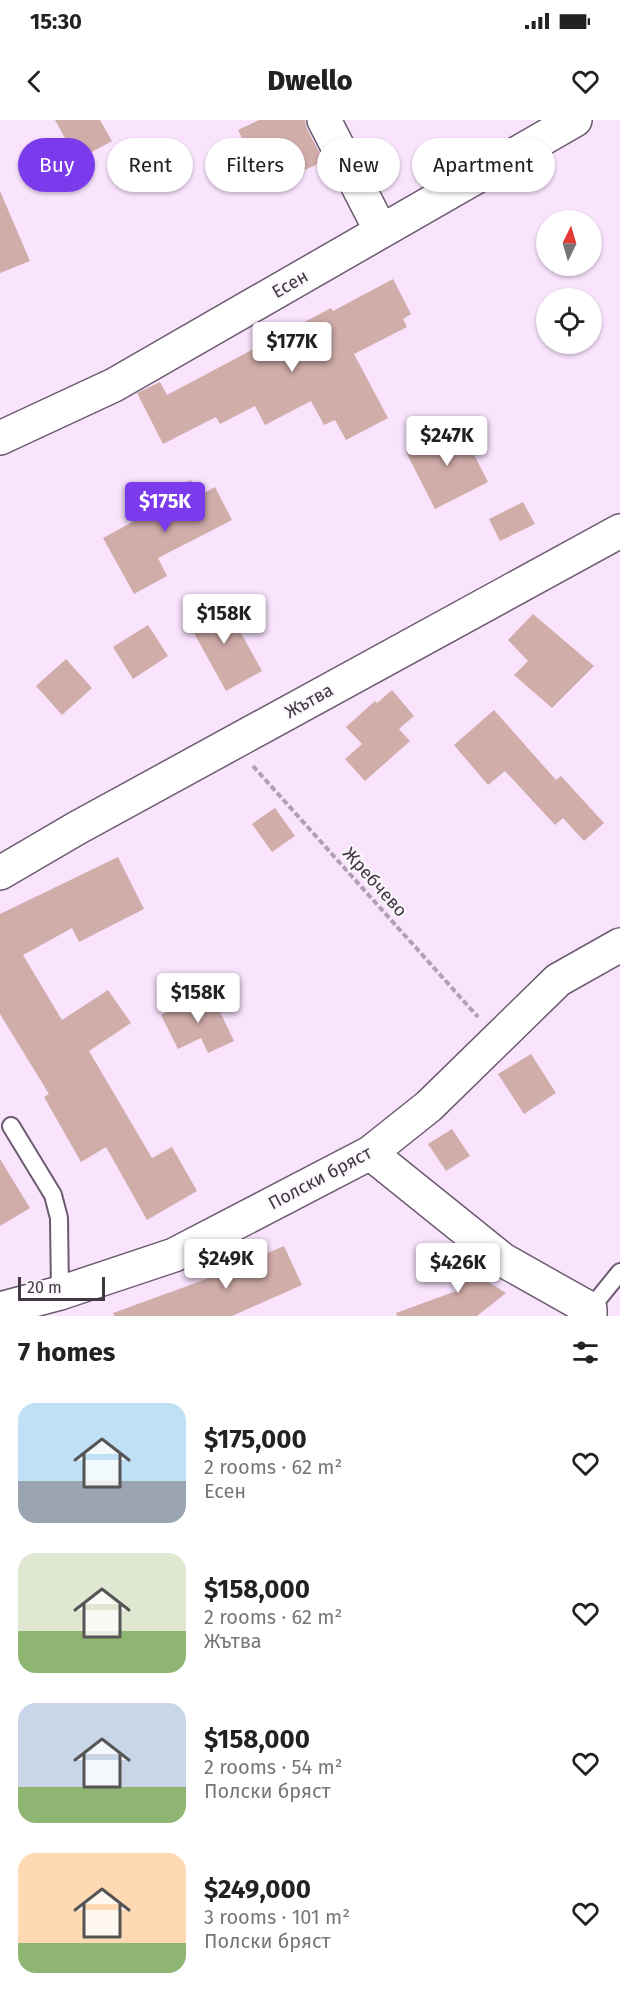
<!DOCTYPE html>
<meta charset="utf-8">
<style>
:root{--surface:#fff;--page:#f2f2f2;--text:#222;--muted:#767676;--accent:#7c3aed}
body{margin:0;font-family:"Fira Sans",sans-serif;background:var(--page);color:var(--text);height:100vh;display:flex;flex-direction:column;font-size:22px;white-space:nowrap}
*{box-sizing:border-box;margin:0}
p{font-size:20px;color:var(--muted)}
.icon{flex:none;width:33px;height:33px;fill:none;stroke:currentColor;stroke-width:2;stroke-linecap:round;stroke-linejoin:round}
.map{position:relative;height:1196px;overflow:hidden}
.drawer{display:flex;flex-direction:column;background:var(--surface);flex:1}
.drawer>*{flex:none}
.guide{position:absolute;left:18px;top:18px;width:585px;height:54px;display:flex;gap:12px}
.needle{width:39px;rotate:5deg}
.fabs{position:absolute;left:536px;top:90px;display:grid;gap:12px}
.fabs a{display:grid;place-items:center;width:66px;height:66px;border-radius:50%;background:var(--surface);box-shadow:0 2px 4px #0004;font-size:30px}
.scale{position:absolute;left:18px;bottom:15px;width:87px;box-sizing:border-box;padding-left:6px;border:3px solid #413843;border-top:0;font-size:16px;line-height:21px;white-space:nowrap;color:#413843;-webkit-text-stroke:4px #fbf7fc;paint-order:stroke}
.price{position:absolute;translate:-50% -51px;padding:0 14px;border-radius:6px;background:#fff;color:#222;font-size:20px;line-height:39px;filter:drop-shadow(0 2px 3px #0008)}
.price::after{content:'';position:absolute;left:50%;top:36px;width:18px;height:14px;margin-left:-9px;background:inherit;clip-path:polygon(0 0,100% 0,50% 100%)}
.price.current{background:var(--accent);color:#fff}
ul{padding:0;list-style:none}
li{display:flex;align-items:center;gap:18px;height:150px;padding:0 18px}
li span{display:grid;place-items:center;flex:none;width:168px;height:120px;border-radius:18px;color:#555}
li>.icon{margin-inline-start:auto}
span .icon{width:72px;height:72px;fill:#fffc;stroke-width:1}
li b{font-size:26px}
h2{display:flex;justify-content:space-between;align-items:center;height:72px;padding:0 18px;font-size:26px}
.chip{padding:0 21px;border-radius:27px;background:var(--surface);box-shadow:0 2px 4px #0004;font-size:21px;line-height:54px}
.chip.current{background:var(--accent);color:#fff}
.status{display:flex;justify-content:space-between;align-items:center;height:42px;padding:0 30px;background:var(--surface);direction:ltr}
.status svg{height:16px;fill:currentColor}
header{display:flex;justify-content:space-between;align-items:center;height:78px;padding:0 18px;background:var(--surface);font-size:27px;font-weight:800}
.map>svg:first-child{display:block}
</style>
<div class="status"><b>15:30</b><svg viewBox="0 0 49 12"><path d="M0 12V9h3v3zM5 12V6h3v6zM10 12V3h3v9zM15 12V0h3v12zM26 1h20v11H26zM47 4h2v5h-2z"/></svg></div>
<header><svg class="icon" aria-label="back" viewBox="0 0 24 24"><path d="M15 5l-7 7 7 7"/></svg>Dwello<svg class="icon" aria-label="heart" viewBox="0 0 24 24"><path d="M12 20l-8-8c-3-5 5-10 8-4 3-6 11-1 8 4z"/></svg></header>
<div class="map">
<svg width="620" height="1196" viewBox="0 0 620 1196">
<rect width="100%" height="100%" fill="#f9e3fd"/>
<path fill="#d1adaa" d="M 55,0 L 100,0 L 112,21 L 77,40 Z
M 259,0 L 305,0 L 307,9 L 324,41 L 292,56 L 288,48 L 262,61 L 238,10 Z
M 0,71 L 30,141 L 0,153 Z
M 393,159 L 411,194 L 403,199 L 407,207 L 354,234 L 388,298 L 346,320 L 335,300 L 324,305 L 311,281 L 265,305 L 255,286 L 220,304 L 216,297 L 163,324 L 137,273 L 160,262 L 167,275 L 331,188 L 333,191 Z
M 459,305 L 488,362 L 435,389 L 406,332 Z
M 191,360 L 199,376 L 215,367 L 232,400 L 158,438 L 167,456 L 134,474 L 103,418 L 162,386 L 158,377 Z
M 523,382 L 535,404 L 500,421 L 489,399 Z
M 211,479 L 217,489 L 225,484 L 262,551 L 226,571 L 189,504 L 196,501 L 191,490 Z
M 533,494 L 594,546 L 552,588 L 514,555 L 528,541 L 508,520 Z
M 148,505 L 168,536 L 133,559 L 113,527 Z
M 66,539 L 92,568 L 62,595 L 36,566 Z
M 392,570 L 414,596 L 399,609 L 410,621 L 365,661 L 345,639 L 362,624 L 346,607 L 375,581 L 377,583 Z
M 494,590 L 556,660 L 561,656 L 604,703 L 584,721 L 563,698 L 555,705 L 505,651 L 488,665 L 454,625 Z
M 275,688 L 295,716 L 272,732 L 252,704 Z
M 118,737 L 144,789 L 79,822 L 72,808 L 23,835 L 62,900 L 108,870 L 131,903 L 89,931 L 152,1038 L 172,1027 L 197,1071 L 147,1100 L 106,1027 L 81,1042 L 44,977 L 49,974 L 0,894 L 0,794 Z
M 210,871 L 234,921 L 208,933 L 201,918 L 178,929 L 161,895 Z
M 531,934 L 556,973 L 524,994 L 498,954 Z
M 452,1009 L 470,1036 L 446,1051 L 428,1024 Z
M 0,1039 L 30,1088 L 0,1106 Z
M 426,1123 L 506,1173 L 477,1196 L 397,1196 L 396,1193 L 459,1170 Z
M 284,1126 L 302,1165 L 232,1196 L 114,1196 L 113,1193 L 212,1157 Z"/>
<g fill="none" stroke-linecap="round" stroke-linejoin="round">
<g stroke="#6c5a70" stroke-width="20">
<path id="service" d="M 11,1006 L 53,1075 L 59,1098 L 60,1173
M 590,1189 L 620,1152"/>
</g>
<g stroke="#6c5a70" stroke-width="36">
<path id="minor" d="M 324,0 L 381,111
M 0,318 L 114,265 L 575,0
M 0,753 L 77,708 L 620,411
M 370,1033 L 503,1140 L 590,1189 L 590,1196
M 0,1189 L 60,1173 L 174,1135 L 370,1033 L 429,986 L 558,860 L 620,825"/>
</g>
<path stroke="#b1a0b4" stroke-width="4" stroke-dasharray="6 3" stroke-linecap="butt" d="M 253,646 L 478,897"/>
<use href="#service" stroke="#fff" stroke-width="16"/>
<use href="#minor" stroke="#fff" stroke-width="33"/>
</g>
<g text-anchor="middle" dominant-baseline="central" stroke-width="4.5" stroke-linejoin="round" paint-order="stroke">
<g font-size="18" fill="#413843" stroke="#fbf7fc">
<text transform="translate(290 164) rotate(-30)">Есен</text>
<text transform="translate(309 581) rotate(-29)">Жътва</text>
<text transform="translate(375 762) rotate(48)">Жребчево</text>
<text transform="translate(320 1058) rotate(-28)">Полски бряст</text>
</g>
</g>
</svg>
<div class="fabs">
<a><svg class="needle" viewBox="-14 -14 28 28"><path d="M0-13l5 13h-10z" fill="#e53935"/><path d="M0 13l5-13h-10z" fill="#767676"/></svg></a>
<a><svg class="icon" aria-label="locate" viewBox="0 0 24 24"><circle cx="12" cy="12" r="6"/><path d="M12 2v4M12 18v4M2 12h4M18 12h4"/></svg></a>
</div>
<div class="scale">20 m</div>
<b class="price" style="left:292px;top:253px">$177K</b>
<b class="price" style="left:447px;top:347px">$247K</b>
<b class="price current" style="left:165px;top:413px">$175K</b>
<b class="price" style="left:224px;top:525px">$158K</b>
<b class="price" style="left:198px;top:904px">$158K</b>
<b class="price" style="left:226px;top:1170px">$249K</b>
<b class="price" style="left:458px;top:1174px">$426K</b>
<div class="guide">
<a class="chip current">Buy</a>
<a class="chip">Rent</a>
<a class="chip">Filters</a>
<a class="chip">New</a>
<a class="chip">Apartment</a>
</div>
</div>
<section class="drawer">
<h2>7 homes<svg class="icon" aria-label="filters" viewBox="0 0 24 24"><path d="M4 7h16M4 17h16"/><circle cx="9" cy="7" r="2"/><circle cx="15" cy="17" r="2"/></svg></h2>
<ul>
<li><span style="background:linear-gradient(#bfe0f5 65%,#9aa5b1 0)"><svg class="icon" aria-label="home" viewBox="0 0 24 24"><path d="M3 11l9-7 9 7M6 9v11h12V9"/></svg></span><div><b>$175,000</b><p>2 rooms · 62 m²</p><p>Есен</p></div><svg class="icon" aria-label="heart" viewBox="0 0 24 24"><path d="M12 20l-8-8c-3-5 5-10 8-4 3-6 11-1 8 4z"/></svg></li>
<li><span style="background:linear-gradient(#dfe7d0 65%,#8fb573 0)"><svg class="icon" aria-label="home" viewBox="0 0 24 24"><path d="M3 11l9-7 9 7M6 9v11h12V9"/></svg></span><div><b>$158,000</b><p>2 rooms · 62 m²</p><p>Жътва</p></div><svg class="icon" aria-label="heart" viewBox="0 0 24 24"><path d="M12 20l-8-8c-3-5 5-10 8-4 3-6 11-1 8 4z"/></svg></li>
<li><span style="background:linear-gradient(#c9d6e8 70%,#8fb573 0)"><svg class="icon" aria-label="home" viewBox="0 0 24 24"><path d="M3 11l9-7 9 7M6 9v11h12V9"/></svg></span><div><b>$158,000</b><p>2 rooms · 54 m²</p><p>Полски бряст</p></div><svg class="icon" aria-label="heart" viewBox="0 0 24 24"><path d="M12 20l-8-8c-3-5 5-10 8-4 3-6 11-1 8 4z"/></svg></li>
<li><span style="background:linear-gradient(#ffd9b3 75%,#8fb573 0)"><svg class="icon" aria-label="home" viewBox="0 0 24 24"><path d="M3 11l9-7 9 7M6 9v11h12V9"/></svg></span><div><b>$249,000</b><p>3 rooms · 101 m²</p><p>Полски бряст</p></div><svg class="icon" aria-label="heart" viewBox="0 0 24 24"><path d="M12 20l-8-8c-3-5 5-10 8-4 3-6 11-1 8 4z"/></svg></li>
</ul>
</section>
